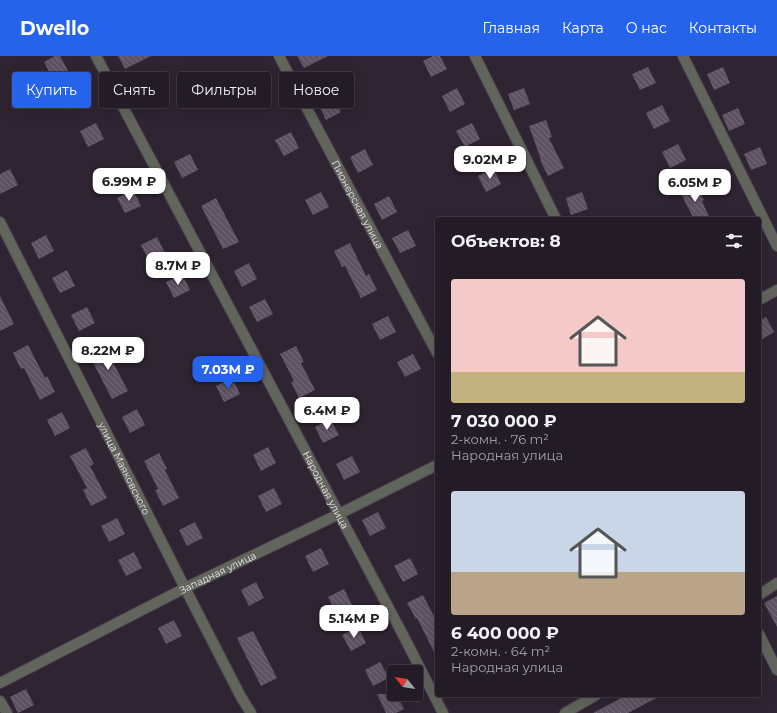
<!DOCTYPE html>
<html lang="ru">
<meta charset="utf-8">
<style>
:root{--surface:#231b26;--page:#2f2832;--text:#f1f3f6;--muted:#a3a1a7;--line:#403943;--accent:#2563eb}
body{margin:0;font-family:Montserrat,sans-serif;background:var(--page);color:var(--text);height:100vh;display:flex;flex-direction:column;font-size:15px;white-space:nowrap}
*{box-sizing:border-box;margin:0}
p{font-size:13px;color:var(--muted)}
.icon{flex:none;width:22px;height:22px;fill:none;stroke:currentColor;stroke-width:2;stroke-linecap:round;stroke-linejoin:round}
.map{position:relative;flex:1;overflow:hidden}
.sheet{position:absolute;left:435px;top:161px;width:326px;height:480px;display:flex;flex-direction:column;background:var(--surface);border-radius:4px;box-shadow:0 4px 16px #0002,0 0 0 1px var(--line)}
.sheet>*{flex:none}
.banner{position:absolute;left:12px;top:16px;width:363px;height:36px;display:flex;gap:8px}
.needle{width:26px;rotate:300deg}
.controls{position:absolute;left:387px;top:609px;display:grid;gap:8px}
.controls a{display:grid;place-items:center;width:36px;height:36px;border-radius:4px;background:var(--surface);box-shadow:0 4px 16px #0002,0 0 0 1px var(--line);font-size:20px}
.price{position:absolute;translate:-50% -34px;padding:0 9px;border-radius:8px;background:#fff;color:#222;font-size:13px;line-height:26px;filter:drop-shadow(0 1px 2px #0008)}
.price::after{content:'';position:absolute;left:50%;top:24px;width:12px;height:9px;margin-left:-6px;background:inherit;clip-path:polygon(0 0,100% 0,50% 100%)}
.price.current{background:var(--accent);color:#fff}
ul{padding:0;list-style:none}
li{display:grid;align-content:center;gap:8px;height:212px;padding:0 16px}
li span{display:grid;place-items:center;height:124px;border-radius:4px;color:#555}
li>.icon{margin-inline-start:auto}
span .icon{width:72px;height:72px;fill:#fffc;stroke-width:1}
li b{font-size:17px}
h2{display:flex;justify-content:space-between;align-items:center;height:48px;padding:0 16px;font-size:17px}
.tag{padding:0 14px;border-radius:4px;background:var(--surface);box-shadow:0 4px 16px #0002,0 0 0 1px var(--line);font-size:14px;line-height:36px}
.tag.current{background:var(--accent);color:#fff}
header{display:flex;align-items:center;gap:24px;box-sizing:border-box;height:56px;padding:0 20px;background:var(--accent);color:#fff}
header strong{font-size:19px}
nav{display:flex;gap:22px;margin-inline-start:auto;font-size:14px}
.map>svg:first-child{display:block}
</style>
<header>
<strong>Dwello</strong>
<nav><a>Главная</a><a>Карта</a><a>О нас</a><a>Контакты</a></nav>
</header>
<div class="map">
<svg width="777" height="657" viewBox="0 0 777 657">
<defs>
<pattern id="building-back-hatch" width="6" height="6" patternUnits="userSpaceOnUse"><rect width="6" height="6" fill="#5f5262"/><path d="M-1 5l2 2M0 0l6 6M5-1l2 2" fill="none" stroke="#766b79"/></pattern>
</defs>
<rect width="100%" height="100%" fill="#2f2432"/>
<path fill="url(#building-back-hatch)" d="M 55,0 L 60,0 L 85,46 L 69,54 L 44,6 Z
M 118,0 L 151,0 L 125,13 Z
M 297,0 L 328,0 L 304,12 Z
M 433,0 L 440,0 L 447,13 L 431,21 L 423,5 Z
M 648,11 L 656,27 L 640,34 L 632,18 Z
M 723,11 L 730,27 L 714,34 L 707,18 Z
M 457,32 L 465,48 L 450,56 L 442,40 Z
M 524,32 L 530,48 L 514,54 L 508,38 Z
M 333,40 L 341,56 L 326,64 L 318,48 Z
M 662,49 L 670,65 L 654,73 L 646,57 Z
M 738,52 L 745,68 L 729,75 L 722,59 Z
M 546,64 L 552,81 L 549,82 L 564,112 L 548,120 L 540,104 L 541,104 L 529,70 Z
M 96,67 L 104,83 L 88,91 L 80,75 Z
M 472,67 L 480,83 L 465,91 L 456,75 Z
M 291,76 L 299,92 L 284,100 L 275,84 Z
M 678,88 L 686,104 L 670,112 L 662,96 Z
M 760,91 L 767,108 L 751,114 L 744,98 Z
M 365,93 L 373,109 L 358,117 L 350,101 Z
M 190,98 L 198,114 L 182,122 L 174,106 Z
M 493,112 L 501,128 L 486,136 L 478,120 Z
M 10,113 L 18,129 L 0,138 L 0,118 Z
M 696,128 L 704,144 L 702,145 L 710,163 L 694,163 L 680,136 Z
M 133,134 L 141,150 L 125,157 L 117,142 Z
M 321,136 L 329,151 L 313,159 L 305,144 Z
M 582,136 L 588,153 L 571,159 L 566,142 Z
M 389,140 L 397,156 L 382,164 L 374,148 Z
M 216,142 L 239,186 L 223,193 L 201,150 Z
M 408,174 L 416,190 L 400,197 L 392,182 Z
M 46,179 L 54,195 L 39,203 L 31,187 Z
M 157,181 L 165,197 L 149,205 L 141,189 Z
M 350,187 L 366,220 L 369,218 L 377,234 L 361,242 L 345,210 L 342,211 L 334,195 Z
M 249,207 L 257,223 L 242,231 L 234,215 Z
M 67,214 L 75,230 L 60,237 L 52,222 Z
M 182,218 L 190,234 L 174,242 L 166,226 Z
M 0,240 L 14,268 L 0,275 Z
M 265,243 L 273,258 L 257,266 L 249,251 Z
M 87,251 L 95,267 L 79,275 L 71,259 Z
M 388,260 L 396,276 L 380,284 L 372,268 Z
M 766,261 L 774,276 L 759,285 L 759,265 Z
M 103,287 L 128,335 L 112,343 L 87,295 Z
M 28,289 L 45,322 L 47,320 L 55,336 L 40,344 L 24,312 L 21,313 L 13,297 Z
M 296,290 L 304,306 L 301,307 L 315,334 L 299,342 L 291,326 L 294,325 L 280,298 Z
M 413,298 L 421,313 L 405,321 L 397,306 Z
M 232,322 L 240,338 L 224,346 L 216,330 Z
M 137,353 L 145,369 L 130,377 L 122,361 Z
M 62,356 L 70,372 L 55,380 L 47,364 Z
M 330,363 L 339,379 L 323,387 L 315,371 Z
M 268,391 L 276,407 L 261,415 L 253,399 Z
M 86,392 L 94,408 L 90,410 L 107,442 L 91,450 L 83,434 L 87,432 L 70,400 Z
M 159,397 L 167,413 L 165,414 L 179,442 L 163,450 L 155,434 L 158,433 L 144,405 Z
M 352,400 L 360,416 L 344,424 L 336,408 Z
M 274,432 L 282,448 L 266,456 L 258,440 Z
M 378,456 L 386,472 L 370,480 L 362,464 Z
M 117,462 L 125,478 L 109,486 L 101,470 Z
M 195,466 L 203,482 L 187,490 L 179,474 Z
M 321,492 L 329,508 L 313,516 L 305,500 Z
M 134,496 L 142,512 L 126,520 L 118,504 Z
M 410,502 L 418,518 L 403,526 L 394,510 Z
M 256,526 L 264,542 L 249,550 L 241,534 Z
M 344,533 L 352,549 L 336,557 L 328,541 Z
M 423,539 L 437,566 L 437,602 L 417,562 L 416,563 L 407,547 Z
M 777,540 L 777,571 L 764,547 Z
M 174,564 L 182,580 L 166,588 L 158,572 Z
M 358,571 L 366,587 L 351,595 L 342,579 Z
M 253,575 L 277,622 L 261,630 L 237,582 Z
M 380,606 L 389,622 L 373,630 L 365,614 Z
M 26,633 L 34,649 L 18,657 L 10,641 Z
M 377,638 L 396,638 L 404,653 L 396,657 L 386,657 Z
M 627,639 L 662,639 L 628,657 L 593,657 Z"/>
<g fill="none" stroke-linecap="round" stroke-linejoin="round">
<g stroke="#4a3f4d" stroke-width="12">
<g id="street">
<path id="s1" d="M 96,0 L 402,577 L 443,657"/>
<path id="s2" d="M 279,0 L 437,297"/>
<path d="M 475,0 L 556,163"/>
<path d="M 683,0 L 777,190"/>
<path id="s3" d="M 0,166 L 185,532 L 241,641 L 251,657"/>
<path d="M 759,244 L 777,234"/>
<path d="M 759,539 L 777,527"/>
<path d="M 759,578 L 777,614"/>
<path id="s4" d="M 0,627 L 185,532 L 339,458 L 437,409"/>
<path d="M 0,645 L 7,657"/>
<path d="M 565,657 L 596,639"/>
</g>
</g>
<use href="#street" stroke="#62655c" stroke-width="10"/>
</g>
<g text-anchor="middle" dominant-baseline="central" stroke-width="3.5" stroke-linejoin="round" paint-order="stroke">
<g font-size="10" fill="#efe8f1" stroke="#2f2432">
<text stroke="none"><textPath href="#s2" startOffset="168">Пионерская улица</textPath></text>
<text stroke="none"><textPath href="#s3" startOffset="276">улица Маяковского</textPath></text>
<text stroke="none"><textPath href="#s1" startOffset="491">Народная улица</textPath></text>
<text stroke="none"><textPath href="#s4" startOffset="244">Западная улица</textPath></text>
</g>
</g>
</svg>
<div class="controls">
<a><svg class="needle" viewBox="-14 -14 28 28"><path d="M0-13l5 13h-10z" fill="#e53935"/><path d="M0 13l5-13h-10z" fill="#a3a1a7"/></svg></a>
</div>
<b class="price" style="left:490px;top:124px">9.02M ₽</b>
<b class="price" style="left:129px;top:146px">6.99M ₽</b>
<b class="price" style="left:695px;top:147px">6.05M ₽</b>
<b class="price" style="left:178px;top:230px">8.7M ₽</b>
<b class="price" style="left:108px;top:315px">8.22M ₽</b>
<b class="price current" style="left:228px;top:334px">7.03M ₽</b>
<b class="price" style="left:327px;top:375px">6.4M ₽</b>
<b class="price" style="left:354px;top:583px">5.14M ₽</b>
<div class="banner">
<a class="tag current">Купить</a>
<a class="tag">Снять</a>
<a class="tag">Фильтры</a>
<a class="tag">Новое</a>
</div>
<section class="sheet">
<h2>Объектов: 8<svg class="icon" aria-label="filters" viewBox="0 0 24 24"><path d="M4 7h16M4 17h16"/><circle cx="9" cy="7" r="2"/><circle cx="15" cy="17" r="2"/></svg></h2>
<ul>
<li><span style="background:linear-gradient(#f6c9c9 75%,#c2b280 0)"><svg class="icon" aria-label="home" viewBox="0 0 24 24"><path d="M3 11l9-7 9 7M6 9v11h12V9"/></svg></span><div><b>7 030 000 ₽</b><p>2-комн. · 76 m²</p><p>Народная улица</p></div></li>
<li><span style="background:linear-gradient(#c9d6e8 65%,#b9a48a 0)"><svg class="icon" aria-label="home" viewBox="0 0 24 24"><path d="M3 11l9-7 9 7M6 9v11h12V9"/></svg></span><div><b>6 400 000 ₽</b><p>2-комн. · 64 m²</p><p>Народная улица</p></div></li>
</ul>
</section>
</div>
